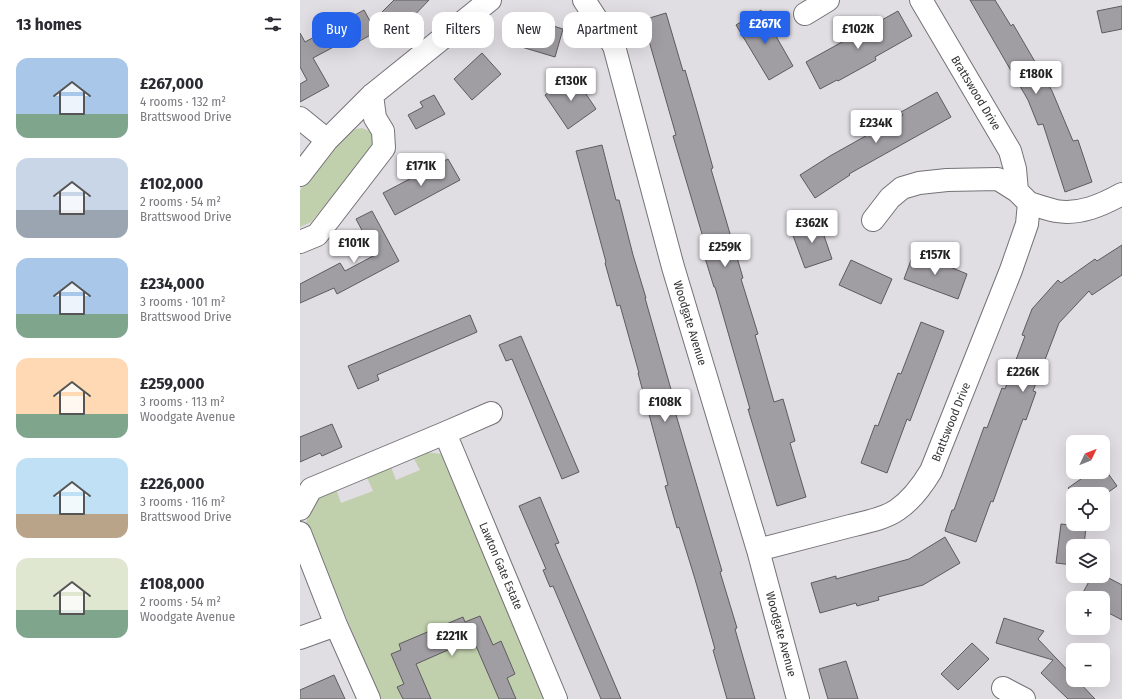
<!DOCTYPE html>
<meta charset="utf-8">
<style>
:root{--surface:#fff;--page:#f7f7f7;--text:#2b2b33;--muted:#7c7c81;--accent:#2563eb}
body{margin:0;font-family:"Fira Sans Condensed",sans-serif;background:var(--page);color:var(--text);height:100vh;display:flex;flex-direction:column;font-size:15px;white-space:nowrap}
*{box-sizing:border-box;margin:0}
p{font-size:13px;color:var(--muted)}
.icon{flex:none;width:22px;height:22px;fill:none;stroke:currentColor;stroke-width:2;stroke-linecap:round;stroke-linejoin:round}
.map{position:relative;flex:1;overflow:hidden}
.panel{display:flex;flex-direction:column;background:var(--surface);width:300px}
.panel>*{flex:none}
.guide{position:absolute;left:12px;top:12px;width:380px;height:36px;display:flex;gap:8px}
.needle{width:26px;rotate:47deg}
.buttons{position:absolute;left:766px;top:435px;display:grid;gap:8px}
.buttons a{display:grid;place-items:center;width:44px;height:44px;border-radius:8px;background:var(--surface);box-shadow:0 4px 16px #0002;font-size:20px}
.price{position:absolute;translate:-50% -34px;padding:0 9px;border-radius:4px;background:#fff;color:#222;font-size:13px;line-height:26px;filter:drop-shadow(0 1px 2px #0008)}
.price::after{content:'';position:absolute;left:50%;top:24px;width:12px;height:9px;margin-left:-6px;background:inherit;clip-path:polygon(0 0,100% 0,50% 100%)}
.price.on{background:var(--accent);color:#fff}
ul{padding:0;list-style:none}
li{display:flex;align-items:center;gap:12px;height:100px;padding:0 16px}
li span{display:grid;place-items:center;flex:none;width:112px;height:80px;border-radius:12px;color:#555}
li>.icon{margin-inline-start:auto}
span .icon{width:48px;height:48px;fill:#fffc;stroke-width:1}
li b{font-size:17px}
h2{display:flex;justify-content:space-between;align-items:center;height:48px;padding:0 16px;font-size:17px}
.pill{padding:0 14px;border-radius:12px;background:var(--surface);box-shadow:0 4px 16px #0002;font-size:14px;line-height:36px}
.pill.on{background:var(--accent);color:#fff}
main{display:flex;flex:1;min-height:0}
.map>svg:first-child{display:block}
</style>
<main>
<section class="panel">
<h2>13 homes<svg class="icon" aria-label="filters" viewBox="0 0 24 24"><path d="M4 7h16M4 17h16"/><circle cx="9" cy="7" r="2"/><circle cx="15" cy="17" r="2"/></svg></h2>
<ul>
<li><span style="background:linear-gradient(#a9c7e8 70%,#7fa58c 0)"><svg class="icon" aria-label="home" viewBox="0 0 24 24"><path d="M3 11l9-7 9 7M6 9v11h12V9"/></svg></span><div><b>£267,000</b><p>4 rooms · 132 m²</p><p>Brattswood Drive</p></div></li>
<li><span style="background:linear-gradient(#c9d6e8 65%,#9aa5b1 0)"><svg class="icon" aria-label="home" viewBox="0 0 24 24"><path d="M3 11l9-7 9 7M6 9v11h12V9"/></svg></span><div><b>£102,000</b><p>2 rooms · 54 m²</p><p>Brattswood Drive</p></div></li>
<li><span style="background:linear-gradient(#a9c7e8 70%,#7fa58c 0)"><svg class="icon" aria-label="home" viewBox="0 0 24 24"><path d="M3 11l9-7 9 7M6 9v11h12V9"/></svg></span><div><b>£234,000</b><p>3 rooms · 101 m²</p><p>Brattswood Drive</p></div></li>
<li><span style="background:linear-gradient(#ffd9b3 70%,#7fa58c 0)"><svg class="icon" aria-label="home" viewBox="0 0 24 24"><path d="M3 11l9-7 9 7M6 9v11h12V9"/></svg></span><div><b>£259,000</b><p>3 rooms · 113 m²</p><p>Woodgate Avenue</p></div></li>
<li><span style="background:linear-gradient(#bfe0f5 70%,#b9a48a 0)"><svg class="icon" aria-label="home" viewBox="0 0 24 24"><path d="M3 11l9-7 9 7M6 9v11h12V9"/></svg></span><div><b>£226,000</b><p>3 rooms · 116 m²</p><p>Brattswood Drive</p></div></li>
<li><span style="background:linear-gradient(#dfe7d0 65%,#7fa58c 0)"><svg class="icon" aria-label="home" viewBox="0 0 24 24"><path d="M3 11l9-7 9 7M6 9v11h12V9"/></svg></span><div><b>£108,000</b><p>2 rooms · 54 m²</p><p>Woodgate Avenue</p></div></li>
</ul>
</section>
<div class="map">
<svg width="822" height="699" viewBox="0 0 822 699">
<rect width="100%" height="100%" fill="#e0dde3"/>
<path fill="#c0cfac" d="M 62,128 L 69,131 L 73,138 L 71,150 L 11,222 L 0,227 L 0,190 L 43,137 L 51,130 Z
M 126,452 L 141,454 L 152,466 L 250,699 L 81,699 L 6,524 L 10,506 L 18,495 L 35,486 L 41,503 L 73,491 L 65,473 L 90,464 L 96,480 L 120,470 L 112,455 Z"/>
<path fill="#a19ea3" stroke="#5e5b60" d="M 94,0 L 129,0 L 105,25 L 99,19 L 58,42 L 56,39 L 59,36 L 58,34 L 13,58 L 29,86 L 0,102 L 0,84 L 7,80 L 0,67 L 0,33 L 5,42 L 64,10 L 71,23 Z
M 670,0 L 695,0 L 711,26 L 713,24 L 752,91 L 773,141 L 778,140 L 792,182 L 765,192 L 743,124 L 738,125 L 728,100 Z
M 822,6 L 822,29 L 802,33 L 797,11 Z
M 461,10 L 493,66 L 469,80 L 436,25 Z
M 598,11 L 612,36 L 575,57 L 576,60 L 538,81 L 537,80 L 520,89 L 506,62 Z
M 366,13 L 383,71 L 385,70 L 397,111 L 413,168 L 411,169 L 443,278 L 441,279 L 458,334 L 455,335 L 474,402 L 483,399 L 495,441 L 490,443 L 506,497 L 477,506 L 448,409 L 450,409 L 415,287 L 414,287 L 401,245 L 405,244 L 373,136 L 376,135 L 343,20 Z
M 224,17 L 263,29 L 255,57 L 215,45 Z
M 182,53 L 201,74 L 172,100 L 154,79 Z
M 274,76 L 296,109 L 268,129 L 245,95 Z
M 637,92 L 651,117 L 549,174 L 550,175 L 515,198 L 500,175 L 530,156 L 603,115 L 601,112 Z
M 134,95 L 145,114 L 116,129 L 108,115 L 123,107 L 120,102 Z
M 302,145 L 316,200 L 319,200 L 333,255 L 346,298 L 345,298 L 376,407 L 374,408 L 422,571 L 420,572 L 437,628 L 435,629 L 455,699 L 427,699 L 413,650 L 415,649 L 395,579 L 379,527 L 377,528 L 365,486 L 368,485 L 338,373 L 339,373 L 320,305 L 317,306 L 305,263 L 306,262 L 276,151 Z
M 148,159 L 160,180 L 95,215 L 83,193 Z
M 72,211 L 99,261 L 37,294 L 34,288 L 0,303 L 0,284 L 40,263 L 45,271 L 75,255 L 56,219 Z
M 519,221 L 532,259 L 505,268 L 491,230 Z
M 822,245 L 822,275 L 792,295 L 789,291 L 759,323 L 733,391 L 736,392 L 726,420 L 723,419 L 703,474 L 693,502 L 691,501 L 676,542 L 645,531 L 652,510 L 654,510 L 684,427 L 687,428 L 702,388 L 705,389 L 725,336 L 722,335 L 732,309 L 758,280 L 761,283 L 795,259 L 797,261 Z
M 614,252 L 667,274 L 658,299 L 604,279 Z
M 551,260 L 592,279 L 581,304 L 539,285 Z
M 170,315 L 177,332 L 77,375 L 79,380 L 58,389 L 48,366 Z
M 621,322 L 644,331 L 610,421 L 607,419 L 587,473 L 561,463 L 575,425 L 578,426 L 598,373 L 601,374 Z
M 221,336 L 279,472 L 262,479 L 212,359 L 206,361 L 199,345 Z
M 32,424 L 42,447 L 22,456 L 20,453 L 0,462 L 0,437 Z
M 791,472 L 807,472 L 817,486 L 803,496 L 803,494 L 773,494 L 768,488 Z
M 240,497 L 259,543 L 255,544 L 321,699 L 301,699 L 253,586 L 250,587 L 243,570 L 246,569 L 219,506 Z
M 761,524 L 786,527 L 784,546 L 773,546 L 773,565 L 756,563 Z
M 645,537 L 660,563 L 623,585 L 578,597 L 579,600 L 557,606 L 556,603 L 520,613 L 511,583 L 536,576 L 536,579 L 609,559 Z
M 803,575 L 822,585 L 822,620 L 803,610 L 803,598 L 780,598 L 792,576 L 803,576 Z
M 180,616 L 193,645 L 201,641 L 215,674 L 207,678 L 216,699 L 199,699 L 173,639 L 116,664 L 131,699 L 103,699 L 97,687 L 104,684 L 91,654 L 101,650 L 99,644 L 163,617 L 165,622 Z
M 704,618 L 744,631 L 738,639 L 773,676 L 773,680 L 777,680 L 795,699 L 768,699 L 741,673 L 753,660 L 696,643 Z
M 672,643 L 689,659 L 658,690 L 641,674 Z
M 546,661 L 558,699 L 528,699 L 519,669 Z
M 34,675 L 45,699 L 0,699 L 0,690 Z"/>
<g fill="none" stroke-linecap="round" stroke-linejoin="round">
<g stroke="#747277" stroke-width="24">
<path id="minor" d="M 284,0 L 314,46 L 373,267 L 458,550 L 498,699
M 621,0 L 710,151 L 715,169 L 717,191 L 729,203
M 505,14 L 528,0
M 0,118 L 27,140
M 0,175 L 27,140 L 72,95 L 190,0
M 729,203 C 738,206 747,209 756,211 C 780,215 802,205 822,194
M 573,220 L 590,198 L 602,188 L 619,183 L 647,180 L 698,179 L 717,191
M 0,242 L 17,235 L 84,148 L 83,131 L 75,118 L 72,95
M 145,433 L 256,699
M 0,509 L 11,489 L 145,433 L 191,413
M 0,533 L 36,625 L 69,699
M 458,550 C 489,542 520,534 550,526 C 566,522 584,519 597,510 C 612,500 622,486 631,471 L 711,270 L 727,224 L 729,203
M 0,638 L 36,625
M 703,688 L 724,699"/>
</g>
<use href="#minor" stroke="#fff" stroke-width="22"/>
</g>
<g text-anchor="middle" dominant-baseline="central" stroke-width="3" stroke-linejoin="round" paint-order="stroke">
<g font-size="12" fill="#363537" stroke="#fff">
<text transform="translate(676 93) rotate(59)">Brattswood Drive</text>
<text transform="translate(390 323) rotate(73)">Woodgate Avenue</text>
<text transform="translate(651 422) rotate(-68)">Brattswood Drive</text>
<text transform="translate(201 566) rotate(67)">Lawton Gate Estate</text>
<text transform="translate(481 634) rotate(75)">Woodgate Avenue</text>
</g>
</g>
</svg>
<div class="buttons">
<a><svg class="needle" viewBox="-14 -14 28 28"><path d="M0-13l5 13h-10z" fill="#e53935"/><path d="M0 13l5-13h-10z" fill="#7c7c81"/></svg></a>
<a><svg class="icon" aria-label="locate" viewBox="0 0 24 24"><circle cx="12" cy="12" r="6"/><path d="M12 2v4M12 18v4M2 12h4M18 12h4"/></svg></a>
<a><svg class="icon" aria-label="layers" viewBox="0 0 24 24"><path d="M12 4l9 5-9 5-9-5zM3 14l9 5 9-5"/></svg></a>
<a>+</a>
<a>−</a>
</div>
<b class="price on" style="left:465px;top:45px">£267K</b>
<b class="price" style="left:558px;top:50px">£102K</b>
<b class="price" style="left:736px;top:95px">£180K</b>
<b class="price" style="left:271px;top:102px">£130K</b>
<b class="price" style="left:576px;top:144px">£234K</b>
<b class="price" style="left:121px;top:187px">£171K</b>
<b class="price" style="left:512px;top:244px">£362K</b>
<b class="price" style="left:54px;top:264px">£101K</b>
<b class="price" style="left:425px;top:268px">£259K</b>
<b class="price" style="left:635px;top:276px">£157K</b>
<b class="price" style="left:723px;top:393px">£226K</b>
<b class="price" style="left:365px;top:423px">£108K</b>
<b class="price" style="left:152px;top:657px">£221K</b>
<div class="guide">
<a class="pill on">Buy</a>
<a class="pill">Rent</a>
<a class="pill">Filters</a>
<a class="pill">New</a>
<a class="pill">Apartment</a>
</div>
</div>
</main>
